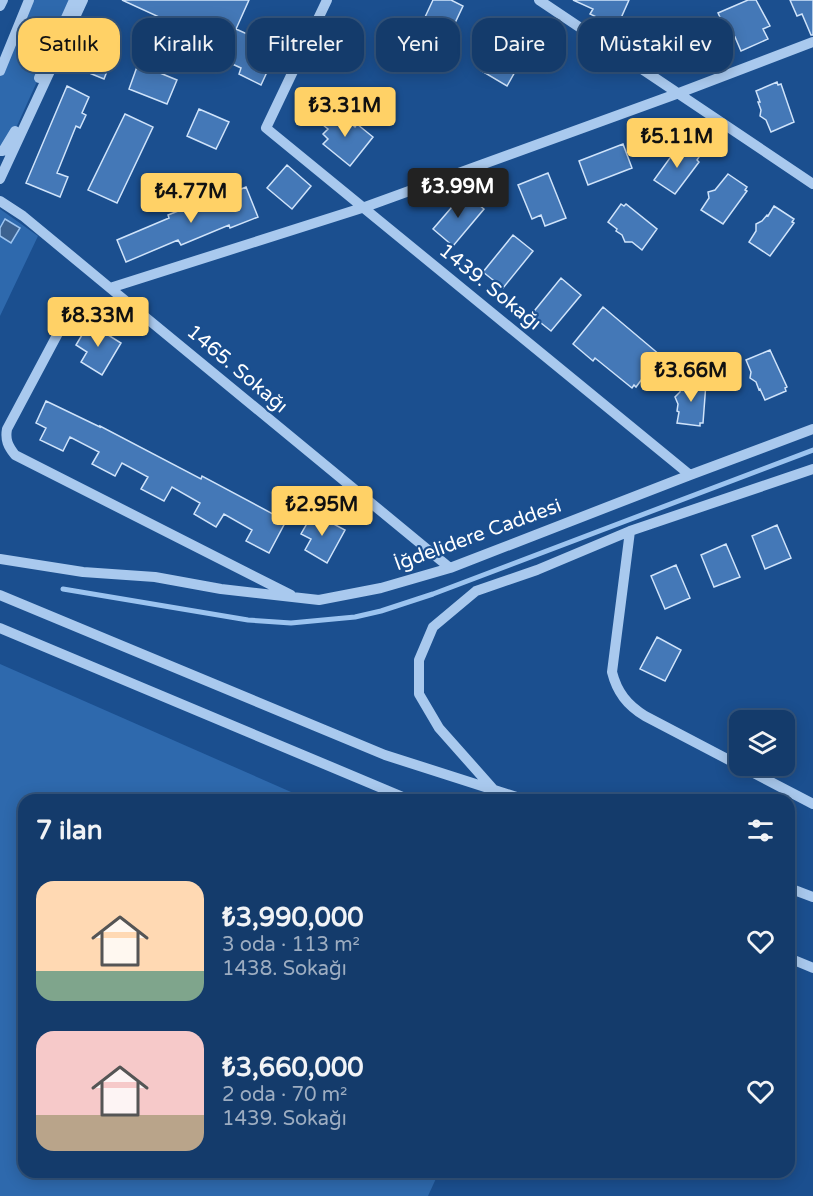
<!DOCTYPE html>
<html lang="tr">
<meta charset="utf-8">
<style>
:root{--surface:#143b6b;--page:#214673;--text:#f1f3f6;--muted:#9dadc1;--line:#33557e;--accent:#ffd166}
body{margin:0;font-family:"Varela Round",sans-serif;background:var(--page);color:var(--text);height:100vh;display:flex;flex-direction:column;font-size:22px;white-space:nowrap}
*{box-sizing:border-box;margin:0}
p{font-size:20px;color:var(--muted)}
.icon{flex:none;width:33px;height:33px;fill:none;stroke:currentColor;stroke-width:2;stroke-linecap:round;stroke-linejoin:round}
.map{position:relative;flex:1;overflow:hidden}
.side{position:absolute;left:18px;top:794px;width:777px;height:384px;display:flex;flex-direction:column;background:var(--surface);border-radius:18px;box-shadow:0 3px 15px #0003,0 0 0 2px var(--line)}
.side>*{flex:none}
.top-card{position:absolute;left:18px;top:18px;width:777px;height:54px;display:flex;gap:12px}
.controls{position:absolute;left:729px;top:710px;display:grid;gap:12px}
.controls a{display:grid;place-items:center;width:66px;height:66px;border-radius:12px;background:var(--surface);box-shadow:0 3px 15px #0003,0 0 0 2px var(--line);font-size:30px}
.price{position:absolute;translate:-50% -51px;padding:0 14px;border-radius:6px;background:var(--accent);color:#111;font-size:20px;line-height:39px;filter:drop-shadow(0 2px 3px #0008)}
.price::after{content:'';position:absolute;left:50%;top:36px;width:18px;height:14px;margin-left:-9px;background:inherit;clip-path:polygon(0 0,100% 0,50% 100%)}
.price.active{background:#222;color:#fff}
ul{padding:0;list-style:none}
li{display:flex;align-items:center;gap:18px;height:150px;padding:0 18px}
li span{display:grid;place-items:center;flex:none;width:168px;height:120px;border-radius:18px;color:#555}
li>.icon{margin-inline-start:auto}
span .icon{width:72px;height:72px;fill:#fffc;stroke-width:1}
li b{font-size:26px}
h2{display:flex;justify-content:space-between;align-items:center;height:72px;padding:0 18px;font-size:26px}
.chip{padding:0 21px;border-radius:18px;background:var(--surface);box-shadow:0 3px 15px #0003,0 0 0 2px var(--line);font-size:21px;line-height:54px}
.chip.active{background:var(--accent);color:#111}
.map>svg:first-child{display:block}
</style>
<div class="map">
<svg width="813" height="1196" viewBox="0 0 813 1196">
<rect width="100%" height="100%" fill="#1b4f8f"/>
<path fill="#2e69ad" d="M 29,0 L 74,0 L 11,139 L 0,151 L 0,71 Z
M 0,209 L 38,236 L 0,316 Z
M 0,664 L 307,799 L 24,800 L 24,1172 L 439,1172 L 428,1196 L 0,1196 Z"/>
<path fill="#3c6290" stroke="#9cc4f0" stroke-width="1.5" d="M 5,219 L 20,228 L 11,243 L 0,236 L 0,228 Z"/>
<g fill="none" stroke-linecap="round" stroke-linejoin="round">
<path stroke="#9cc4f0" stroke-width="5" d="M 63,589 L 248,620 L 291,623 L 355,617 L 381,611 L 433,594 L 813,450"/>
</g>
<path fill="#4478b7" stroke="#cfe3fa" stroke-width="1.5" d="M 122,0 L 249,0 L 236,29 L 278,48 L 261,85 L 239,74 L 241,68 L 199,49 L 205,38 Z
M 433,0 L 451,0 L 463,6 L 446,42 L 419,30 Z
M 573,0 L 629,0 L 617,27 L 590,14 L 593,9 Z
M 748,0 L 756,0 L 770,26 L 763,29 L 768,39 L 741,51 L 735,37 L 730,39 L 718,13 Z
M 790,0 L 813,0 L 813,35 L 811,35 L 802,14 L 797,16 Z
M 667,17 L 709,21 L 706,54 L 699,53 L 698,64 L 669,62 L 670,47 L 665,46 Z
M 502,31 L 529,47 L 507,86 L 480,70 Z
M 92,33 L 114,42 L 105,64 L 109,66 L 104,79 L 77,68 Z
M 138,64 L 177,80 L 167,104 L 129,89 Z
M 777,82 L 778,85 L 781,84 L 794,122 L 771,132 L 766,120 L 760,116 L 761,110 L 758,102 L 760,102 L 756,91 Z
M 67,86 L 89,97 L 82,113 L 86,115 L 80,128 L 76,126 L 57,173 L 68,177 L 60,197 L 26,183 Z
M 199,109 L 229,122 L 216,149 L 187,136 Z
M 335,110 L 355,127 L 357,124 L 373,137 L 350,166 L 323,144 L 328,139 L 323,134 L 328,129 L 323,125 Z
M 125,114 L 153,127 L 117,203 L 88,190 Z
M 623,144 L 632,168 L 588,185 L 579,161 Z
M 680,144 L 699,157 L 697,160 L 699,162 L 675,194 L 654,180 Z
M 287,165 L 311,186 L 292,209 L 267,188 Z
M 548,173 L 566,218 L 545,226 L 541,215 L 532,219 L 518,185 Z
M 728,174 L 747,187 L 745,190 L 747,191 L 723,224 L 701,210 L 709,198 L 708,192 L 715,190 Z
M 246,187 L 258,217 L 230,228 L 229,225 L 181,245 L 178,240 L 126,262 L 117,240 L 169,218 L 168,215 L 196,204 L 197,207 Z
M 464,193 L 484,209 L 453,246 L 433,229 Z
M 621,204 L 624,206 L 626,204 L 657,229 L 642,250 L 632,242 L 625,242 L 622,235 L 616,231 L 617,229 L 608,222 Z
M 774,206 L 794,219 L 792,222 L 794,223 L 770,256 L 749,242 L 756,231 L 756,224 L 762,221 L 767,215 L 768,216 Z
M 513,235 L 533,251 L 503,288 L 483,272 Z
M 561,278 L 581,295 L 551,331 L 531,315 Z
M 603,307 L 660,355 L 636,387 L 634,385 L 632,388 L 595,358 L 593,361 L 573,344 Z
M 89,323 L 121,343 L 102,375 L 81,362 L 87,352 L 76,345 Z
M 770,350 L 787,387 L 785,388 L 786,391 L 765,400 L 760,389 L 759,390 L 756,382 L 750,378 L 751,372 L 746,360 Z
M 681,379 L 706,383 L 703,423 L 700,423 L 700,426 L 677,423 L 679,412 L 677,411 L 678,404 L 675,397 L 680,392 Z
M 46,401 L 100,427 L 100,426 L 201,479 L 202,476 L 286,521 L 269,553 L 246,541 L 252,530 L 224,514 L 216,527 L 194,514 L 200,503 L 172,487 L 164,501 L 141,489 L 148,477 L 122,463 L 115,476 L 92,464 L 99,452 L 70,437 L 63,451 L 40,440 L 46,428 L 36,423 Z
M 313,513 L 345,530 L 327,563 L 305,550 L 311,539 L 301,534 Z
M 777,525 L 791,558 L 765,569 L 752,536 Z
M 726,544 L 740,577 L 714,587 L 701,555 Z
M 676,565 L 690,598 L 665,609 L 651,576 Z
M 657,637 L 681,650 L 665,681 L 640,669 Z"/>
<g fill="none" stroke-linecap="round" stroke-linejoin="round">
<path stroke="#a9c9ee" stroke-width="10" d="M 327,0 L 266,128 L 690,475
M 539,0 L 813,184
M 0,6 L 3,0
M 0,71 L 29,0
M 39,78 L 74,0
M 0,151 L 3,151 L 15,131
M 0,179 L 83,0
M 0,201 L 23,216 L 110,288 L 450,568
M 110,288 L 365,207 L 679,93 L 813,42
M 72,307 L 7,429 C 5,440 8,446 15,455 L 291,595
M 630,531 L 612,672 C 617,692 627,705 645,716 L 813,804
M 0,559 L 83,572 L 155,577 L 221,589 L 319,600 L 381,588 L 450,568 L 690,475 L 813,429
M 0,595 L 385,755 L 526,800
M 0,628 L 410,800
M 494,790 L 439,728 L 419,694 L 419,660 L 433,627 L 476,591 L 537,570 L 630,531 L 813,469
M 789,888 L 813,897
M 789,958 L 813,968"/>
</g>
<g text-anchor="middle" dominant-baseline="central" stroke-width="4.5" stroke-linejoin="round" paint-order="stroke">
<g font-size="20" fill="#fff" stroke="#1b4f8f">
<text transform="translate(490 287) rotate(39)">1439. Sokağı</text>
<text transform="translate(237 369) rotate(40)">1465. Sokağı</text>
<text transform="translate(478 535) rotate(-20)">İğdelidere Caddesi</text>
</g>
</g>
</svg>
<div class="controls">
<a><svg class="icon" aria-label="layers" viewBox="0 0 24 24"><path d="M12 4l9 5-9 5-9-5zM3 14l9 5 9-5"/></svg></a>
</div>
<b class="price" style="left:345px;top:138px">₺3.31M</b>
<b class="price" style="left:677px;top:169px">₺5.11M</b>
<b class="price active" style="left:458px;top:219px">₺3.99M</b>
<b class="price" style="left:191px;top:224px">₺4.77M</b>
<b class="price" style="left:98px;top:348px">₺8.33M</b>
<b class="price" style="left:691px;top:403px">₺3.66M</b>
<b class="price" style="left:322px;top:537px">₺2.95M</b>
<div class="top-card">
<a class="chip active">Satılık</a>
<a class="chip">Kiralık</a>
<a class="chip">Filtreler</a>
<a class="chip">Yeni</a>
<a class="chip">Daire</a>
<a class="chip">Müstakil ev</a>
</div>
<section class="side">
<h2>7 ilan<svg class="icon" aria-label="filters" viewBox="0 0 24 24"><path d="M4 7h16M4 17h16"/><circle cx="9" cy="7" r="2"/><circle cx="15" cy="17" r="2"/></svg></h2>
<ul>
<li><span style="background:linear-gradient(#ffd9b3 75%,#7fa58c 0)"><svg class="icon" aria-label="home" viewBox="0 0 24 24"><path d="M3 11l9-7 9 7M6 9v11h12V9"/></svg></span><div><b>₺3,990,000</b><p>3 oda · 113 m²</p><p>1438. Sokağı</p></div><svg class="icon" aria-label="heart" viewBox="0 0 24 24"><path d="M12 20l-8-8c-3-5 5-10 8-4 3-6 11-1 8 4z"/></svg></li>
<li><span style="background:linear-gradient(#f6c9c9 70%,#b9a48a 0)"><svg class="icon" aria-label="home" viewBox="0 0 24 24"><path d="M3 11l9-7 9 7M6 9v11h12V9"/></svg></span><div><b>₺3,660,000</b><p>2 oda · 70 m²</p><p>1439. Sokağı</p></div><svg class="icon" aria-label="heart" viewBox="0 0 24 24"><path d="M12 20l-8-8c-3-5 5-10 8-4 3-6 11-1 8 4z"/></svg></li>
</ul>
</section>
</div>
